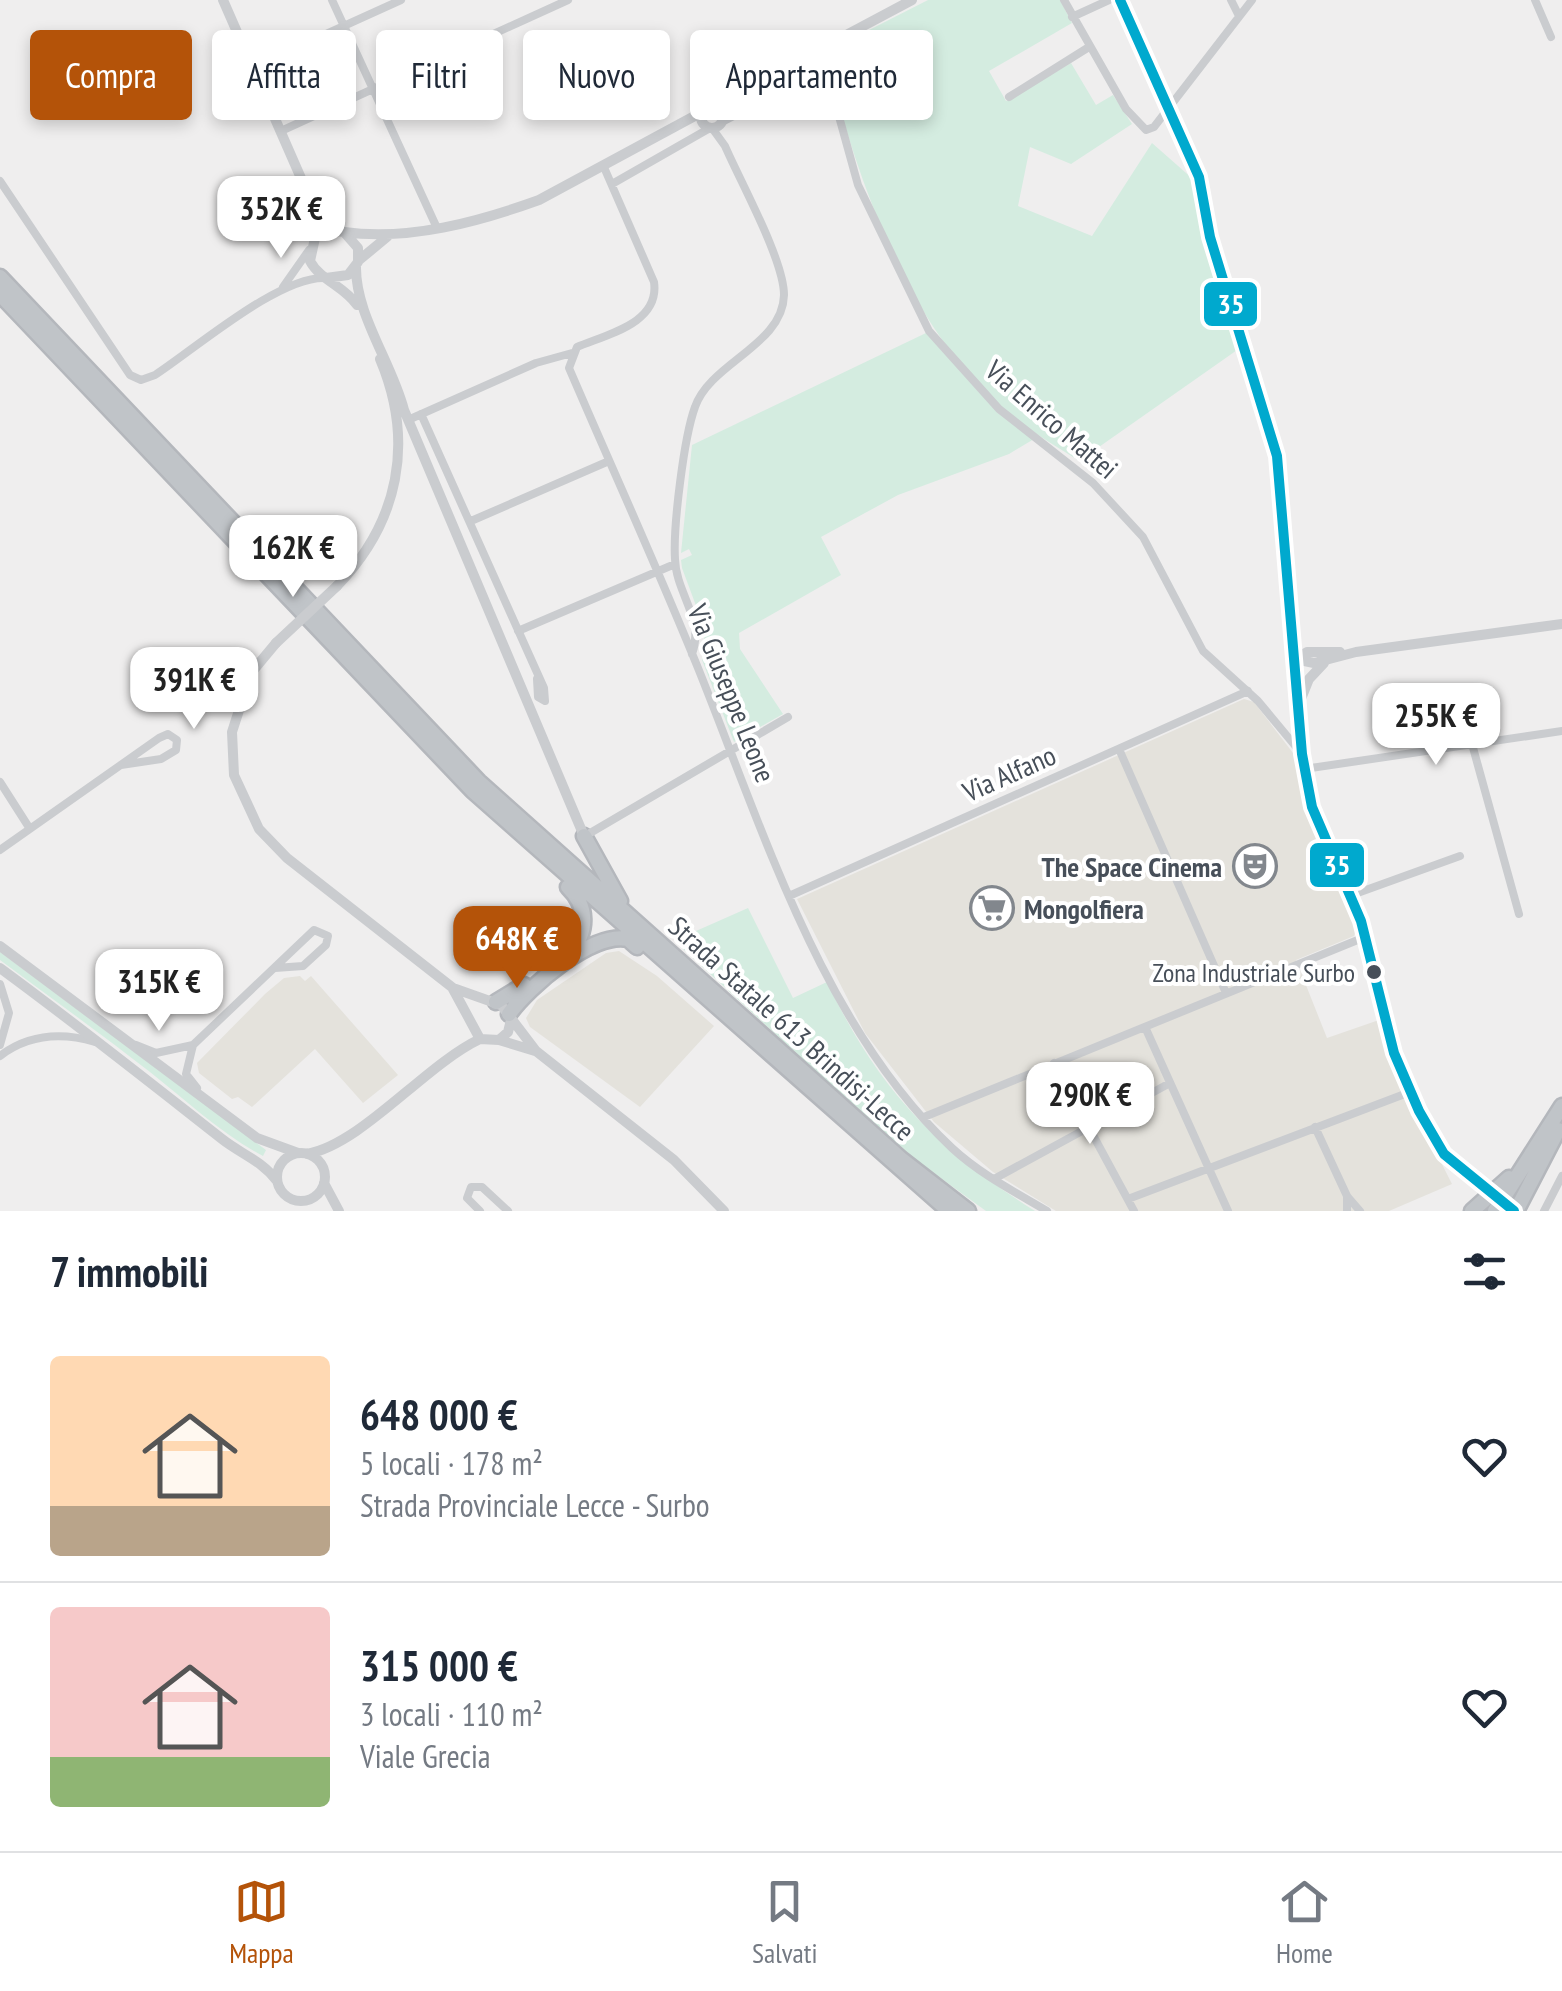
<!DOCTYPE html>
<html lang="it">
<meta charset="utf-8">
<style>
:root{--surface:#fff;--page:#f6f6f7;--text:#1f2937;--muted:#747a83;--line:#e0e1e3;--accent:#b45309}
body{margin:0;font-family:"PT Sans Narrow",sans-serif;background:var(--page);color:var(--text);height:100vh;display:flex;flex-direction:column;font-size:38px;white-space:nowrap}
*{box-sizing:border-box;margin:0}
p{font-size:32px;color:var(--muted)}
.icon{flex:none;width:55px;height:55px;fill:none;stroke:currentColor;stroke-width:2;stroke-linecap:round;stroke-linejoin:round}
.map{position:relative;height:1211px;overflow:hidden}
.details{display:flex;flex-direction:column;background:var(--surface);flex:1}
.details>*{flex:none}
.hud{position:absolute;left:30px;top:30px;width:1000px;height:90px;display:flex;gap:20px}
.price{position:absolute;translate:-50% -85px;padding:0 22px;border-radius:20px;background:#fff;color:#222;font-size:32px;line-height:65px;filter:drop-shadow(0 2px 5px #0008)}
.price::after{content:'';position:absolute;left:50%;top:60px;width:30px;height:22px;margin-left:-15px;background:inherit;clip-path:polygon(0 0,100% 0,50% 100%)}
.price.active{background:var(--accent);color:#fff}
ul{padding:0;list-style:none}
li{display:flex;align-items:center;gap:30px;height:250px;padding:0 50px}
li+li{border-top:2px solid var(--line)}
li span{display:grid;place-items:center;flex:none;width:280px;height:200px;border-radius:10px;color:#555}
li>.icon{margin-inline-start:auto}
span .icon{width:120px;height:120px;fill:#fffc;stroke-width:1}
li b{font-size:42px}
h2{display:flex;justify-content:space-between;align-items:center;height:120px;padding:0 50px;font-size:42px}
.chip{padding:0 35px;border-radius:10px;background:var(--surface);box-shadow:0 5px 15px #0003;font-size:35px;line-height:90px}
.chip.active{background:var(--accent);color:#fff}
.tab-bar{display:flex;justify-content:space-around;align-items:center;height:140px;border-top:2px solid var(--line);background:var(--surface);font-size:28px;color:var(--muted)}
.tab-bar a{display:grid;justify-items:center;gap:5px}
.tab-bar .active{color:var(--accent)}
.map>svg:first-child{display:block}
</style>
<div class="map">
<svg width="1562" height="1211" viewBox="0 0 1562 1211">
<rect width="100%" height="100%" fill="#efeeee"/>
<path fill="#e4e2dc" d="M 1244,699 L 1254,702 L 1293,753 L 1358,924 L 1354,936 L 1296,960 L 1327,1038 L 1379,1020 L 1404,1089 L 1452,1184 L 1389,1211 L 1056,1211 L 993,1172 L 934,1122 L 865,1033 L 797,899 Z
M 619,951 L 657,976 L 714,1026 L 640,1107 L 530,1027 L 526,1018 L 537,1000 L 606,953 Z
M 300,976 L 305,981 L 311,976 L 398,1075 L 363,1103 L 315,1049 L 252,1107 L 238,1097 L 232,1099 L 199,1073 L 197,1063 L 265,994 L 284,978 Z"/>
<path fill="#d4ece0" d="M 928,0 L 1060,0 L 1072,23 L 989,71 L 1006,101 L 1071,63 L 1096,105 L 1113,95 L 1132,124 L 1071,164 L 1030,147 L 1018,206 L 1092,236 L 1152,143 L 1194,180 L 1240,348 L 1079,461 C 1053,444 1026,429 1003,409 C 902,318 859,180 824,53 Z
M 926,333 L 998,413 L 1034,439 L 1009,454 L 898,495 L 821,537 L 841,575 L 739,633 L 740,649 L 783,714 L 734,742 L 702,660 L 705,630 L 682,568 L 681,560 L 692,555 L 689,549 L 681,553 L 692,445 Z
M 748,908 L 793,998 L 827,982 C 878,1089 935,1148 1035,1211 L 986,1211 L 898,1147 L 682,948 L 696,931 Z
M 0,952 L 266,1150 L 263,1156 C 220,1133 188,1102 150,1072 C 101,1034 50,997 0,960 Z"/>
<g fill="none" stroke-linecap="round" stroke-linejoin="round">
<g stroke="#b4b7bc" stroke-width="19">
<path id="trunk" d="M 0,277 L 479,782 L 901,1159 L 968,1211
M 0,294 L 473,791 L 949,1211
M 584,836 L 620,901
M 568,887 C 588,906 588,932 570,952
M 496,1002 L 524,985
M 509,1014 C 529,986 593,931 628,939 L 637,947
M 1472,1211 L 1509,1178
M 1495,1211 L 1562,1106
M 1516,1211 L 1558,1130"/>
</g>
<path stroke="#cacccf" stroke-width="8" d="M 332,0 L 437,228
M 1064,0 L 1126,109 L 1146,130 L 1154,127 L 1252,0
M 1231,0 L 1239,16
M 1535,0 L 1551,37
M 1072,17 L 1109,0
M 820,48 L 858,185 L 929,331 L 999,409 L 1093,483 L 1143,537 L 1203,651 L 1258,701 L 1302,754
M 253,67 L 401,0
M 1009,97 L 1089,47
M 722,122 L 825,69
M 281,131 L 568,0
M 603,165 L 654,282 C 660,323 608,334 577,347 L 569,368 C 612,468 657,567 698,668 C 763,829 822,1026 952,1148 C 980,1174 1015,1192 1047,1211
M 0,181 L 130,375 L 141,380 L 155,375 C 195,349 280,275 326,278
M 612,184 L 710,128
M 283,287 L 309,250
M 421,414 L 544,688 L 545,701 L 538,697 L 537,679
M 408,420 L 536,363 L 572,353
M 471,521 L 609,461
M 518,631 L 675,564
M 692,654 C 705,619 676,594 675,559 C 673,526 684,437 695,407 C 710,363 783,345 784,295 C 784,260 740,181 725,146 L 712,128
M 1472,744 L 1519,914
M 1119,749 L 1226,993
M 1304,769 L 1562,731
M 0,782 L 30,829
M 585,836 L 788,717
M 0,850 L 159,738 L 168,734 L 177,740 L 176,750 L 161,759 L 121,765
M 1352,895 L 1460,856
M 789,896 L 1248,691
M 0,984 L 9,1013 L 0,1045
M 1145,1027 L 1228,1211
M 136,1045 L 156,1053 L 193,1045
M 0,1056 C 29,1034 61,1032 95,1042
M 1054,1063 L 1134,1211
M 197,1088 L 186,1074 L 193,1045 L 314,930 L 328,936 L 326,945 L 303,966 L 275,968
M 924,1117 L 1365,937
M 1315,1127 L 1347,1196 L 1360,1211
M 994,1179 L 1170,1083
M 1347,1196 L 1347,1211
M 1128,1199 L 1410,1092
M 480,1211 L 467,1198 L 471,1187 L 482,1187 L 508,1211
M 1544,1211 L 1562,1176"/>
<path stroke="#cacccf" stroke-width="10" d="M 223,0 L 311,201 L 315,238
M 1120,0 L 1199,177 L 1210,237 L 1277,456 L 1302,754 L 1312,807 L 1361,921 L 1383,1015 L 1410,1092 L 1444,1154 L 1484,1191
M701 117a11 11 0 1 1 22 0a11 11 0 1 1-22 0Z
M 713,106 L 912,0
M 314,198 L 338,230
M 344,232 C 409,241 478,222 539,200 L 702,112
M 358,261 L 387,237
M 356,266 C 355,314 392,363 404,410 L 584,836
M 326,278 L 348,275 L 358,262 L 358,248 L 344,232 L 329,230 L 315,238 L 310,261 C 320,280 344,286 357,305
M 337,586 C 399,522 415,442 380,359
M 276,643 L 251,673 L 232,732 L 234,775 L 259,829 L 287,858 L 453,988 L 501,1005 L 536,1051 L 674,1160 L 724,1211
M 1295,659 L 1314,663 L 1356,652 L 1562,624
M 1295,659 L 1307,652 L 1340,652
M 1301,699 L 1309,679 L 1324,663
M 0,946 L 257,1138 L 298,1153
M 0,968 C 75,1023 148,1081 222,1139 C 241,1154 261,1160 277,1181
M 453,989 L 480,1039 L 499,1040 L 508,1032 L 511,1020
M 499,1040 L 535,1051
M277 1177a24 24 0 1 1 48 0a24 24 0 1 1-48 0Z
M 307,1154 C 362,1144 425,1065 480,1039
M 324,1183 L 339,1211"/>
<use href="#trunk" stroke="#c0c4c8" stroke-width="14"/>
<path stroke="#cacccf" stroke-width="10" d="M 276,643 L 337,586"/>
<g stroke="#fff" stroke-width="18">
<path id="bus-1" d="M 1120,0 L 1199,177 L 1210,237 L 1277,456 L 1302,754 L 1312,807 L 1361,921 L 1394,1053 L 1419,1111 L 1444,1154 L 1514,1211"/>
</g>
<use href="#bus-1" stroke="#00a9ce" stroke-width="10"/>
</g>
<defs>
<g id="theatre-ring" transform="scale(2.25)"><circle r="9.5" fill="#fff" stroke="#82878d" stroke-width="1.5"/><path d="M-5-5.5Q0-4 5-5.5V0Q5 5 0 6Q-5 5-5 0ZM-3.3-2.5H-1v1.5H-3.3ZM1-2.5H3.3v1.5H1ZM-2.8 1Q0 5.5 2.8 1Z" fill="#82878d"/></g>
<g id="supermarket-ring" transform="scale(2.25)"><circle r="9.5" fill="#fff" stroke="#82878d" stroke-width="1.5"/><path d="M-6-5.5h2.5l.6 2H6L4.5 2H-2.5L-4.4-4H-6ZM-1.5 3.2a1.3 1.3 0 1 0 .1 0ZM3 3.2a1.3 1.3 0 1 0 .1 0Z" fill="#82878d"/></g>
</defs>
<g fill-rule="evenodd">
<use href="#theatre-ring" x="1255" y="866"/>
<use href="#supermarket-ring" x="992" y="908"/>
</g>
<circle fill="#474f59" stroke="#fff" stroke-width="4" cx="1374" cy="972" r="9"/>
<g text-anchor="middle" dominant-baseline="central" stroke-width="8" stroke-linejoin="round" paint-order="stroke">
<g font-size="26" fill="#474f59" stroke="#fff" text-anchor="end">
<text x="1355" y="972">Zona Industriale Surbo</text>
</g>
<g font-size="28" fill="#474f59" stroke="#fff">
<text transform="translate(1052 419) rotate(41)">Via Enrico Mattei</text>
<text transform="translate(732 693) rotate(68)">Via Giuseppe Leone</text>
<text transform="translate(1009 773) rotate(-24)">Via Alfano</text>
<text transform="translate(792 1028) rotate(42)">Strada Statale 613 Brindisi-Lecce</text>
</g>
<g font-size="28" font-weight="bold" fill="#474f59" stroke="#fff" text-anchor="end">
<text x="1222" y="866">The Space Cinema</text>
<text x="1024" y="908" text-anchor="start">Mongolfiera</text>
</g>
</g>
<g stroke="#fff" stroke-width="4">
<rect x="1202" y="280" width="57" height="48" rx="10" fill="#00a9ce"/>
<rect x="1308" y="841" width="58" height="48" rx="10" fill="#00a9ce"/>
</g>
<g font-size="28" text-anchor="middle" font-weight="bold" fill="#fff">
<text x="1231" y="314">35</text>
<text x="1337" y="875">35</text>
</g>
</svg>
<b class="price" style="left:281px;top:261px">352K €</b>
<b class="price" style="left:293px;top:600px">162K €</b>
<b class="price" style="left:194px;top:732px">391K €</b>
<b class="price" style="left:1436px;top:768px">255K €</b>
<b class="price active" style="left:517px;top:991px">648K €</b>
<b class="price" style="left:159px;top:1034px">315K €</b>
<b class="price" style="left:1090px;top:1147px">290K €</b>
<div class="hud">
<a class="chip active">Compra</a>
<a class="chip">Affitta</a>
<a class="chip">Filtri</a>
<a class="chip">Nuovo</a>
<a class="chip">Appartamento</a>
</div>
</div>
<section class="details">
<h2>7 immobili<svg class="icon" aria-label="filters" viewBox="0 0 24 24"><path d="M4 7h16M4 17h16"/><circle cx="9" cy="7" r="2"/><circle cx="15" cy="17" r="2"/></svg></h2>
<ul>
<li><span style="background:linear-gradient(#ffd9b3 75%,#b9a48a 0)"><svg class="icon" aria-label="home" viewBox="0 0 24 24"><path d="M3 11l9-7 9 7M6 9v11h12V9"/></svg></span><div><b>648 000 €</b><p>5 locali · 178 m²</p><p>Strada Provinciale Lecce - Surbo</p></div><svg class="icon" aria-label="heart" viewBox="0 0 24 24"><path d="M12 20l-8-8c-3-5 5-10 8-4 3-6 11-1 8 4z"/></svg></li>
<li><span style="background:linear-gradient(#f6c9c9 75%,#8fb573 0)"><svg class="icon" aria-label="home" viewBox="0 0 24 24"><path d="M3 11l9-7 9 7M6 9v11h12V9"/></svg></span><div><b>315 000 €</b><p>3 locali · 110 m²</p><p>Viale Grecia</p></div><svg class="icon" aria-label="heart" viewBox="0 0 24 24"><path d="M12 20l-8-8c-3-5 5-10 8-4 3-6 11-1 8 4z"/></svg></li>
</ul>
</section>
<nav class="tab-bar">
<a class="active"><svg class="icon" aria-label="map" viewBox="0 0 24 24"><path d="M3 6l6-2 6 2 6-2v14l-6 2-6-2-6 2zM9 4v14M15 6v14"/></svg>Mappa</a>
<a><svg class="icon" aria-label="saved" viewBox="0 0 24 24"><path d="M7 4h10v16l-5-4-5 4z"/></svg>Salvati</a>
<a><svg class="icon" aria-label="home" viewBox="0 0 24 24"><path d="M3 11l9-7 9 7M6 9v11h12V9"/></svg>Home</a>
</nav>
